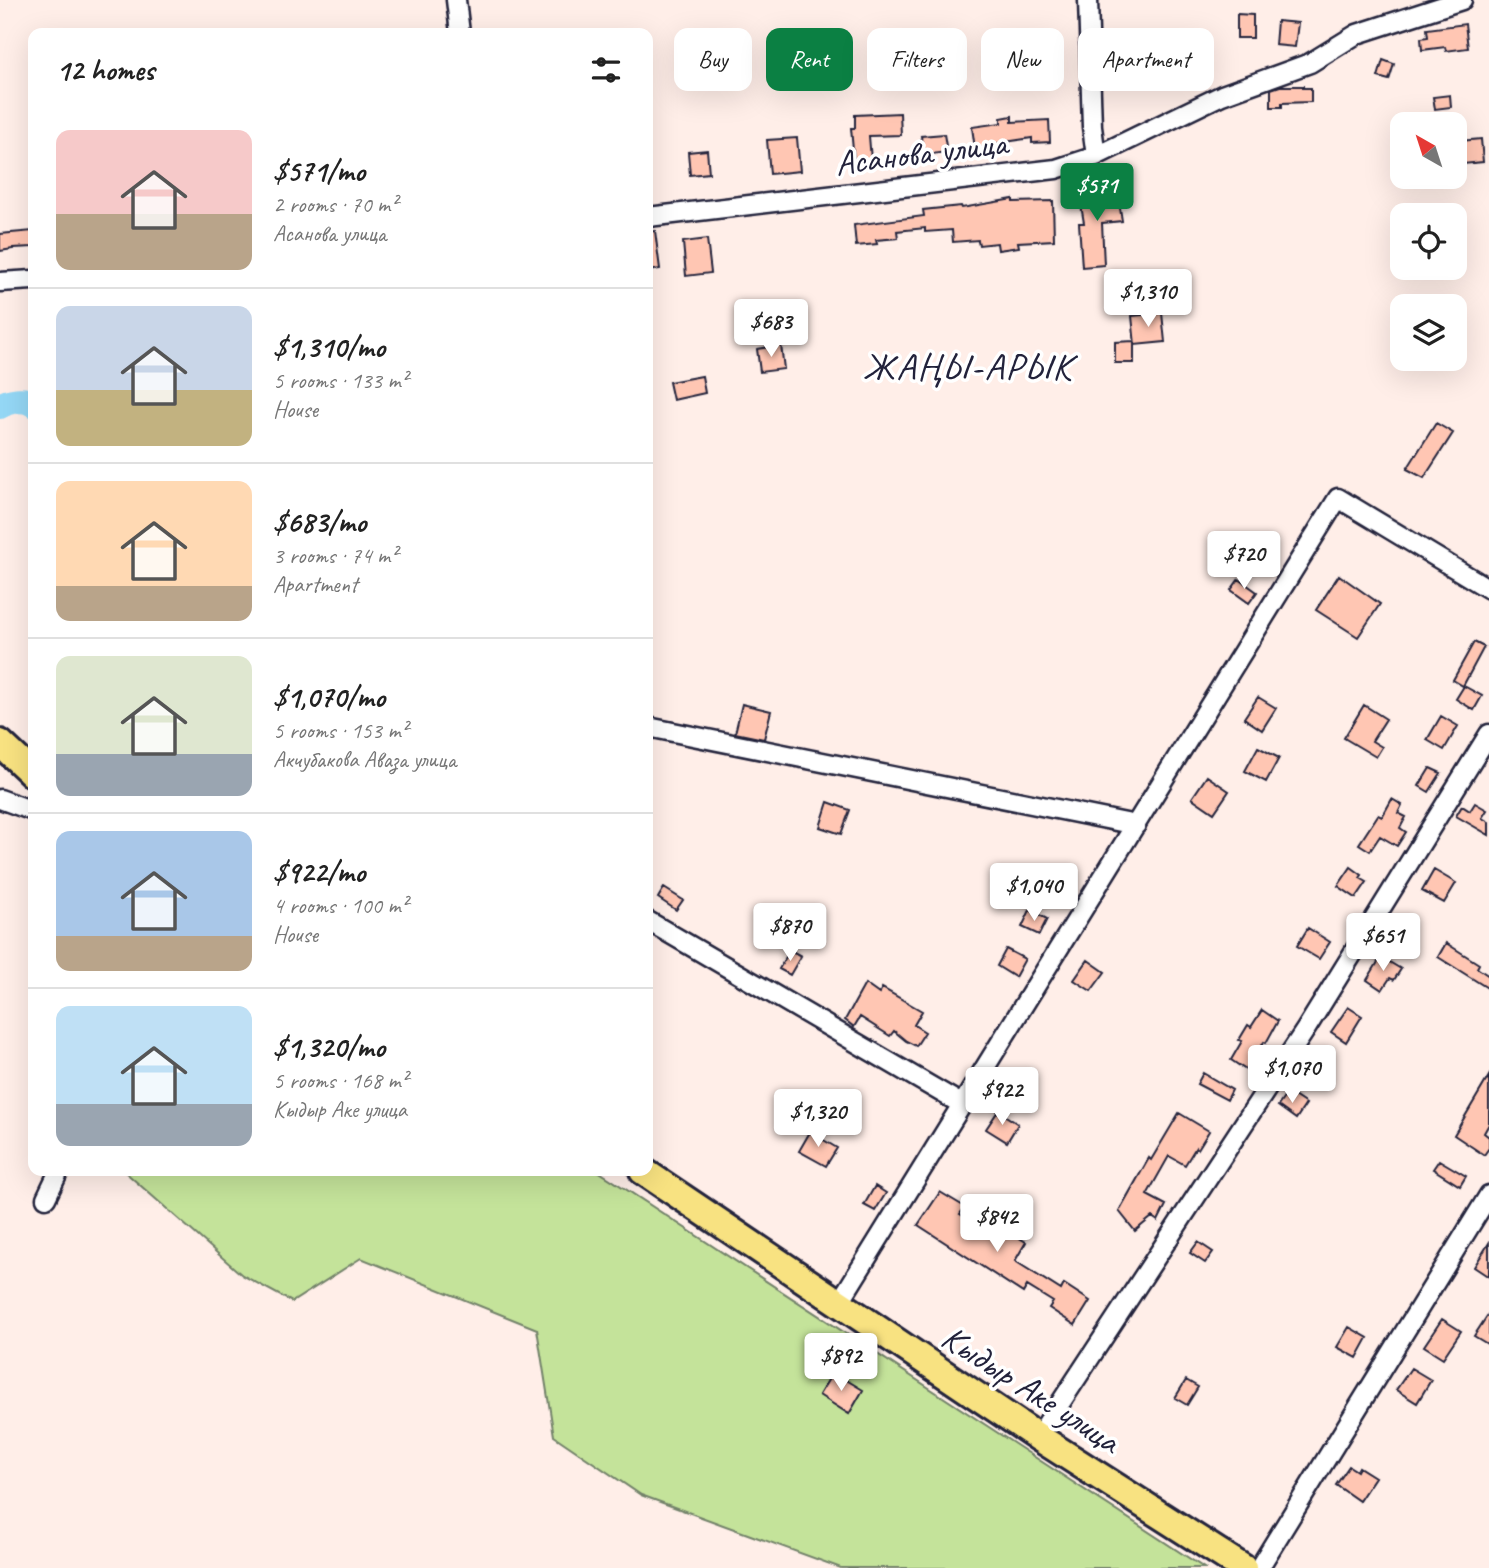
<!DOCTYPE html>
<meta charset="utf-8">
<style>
:root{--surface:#fff;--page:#f2f2f2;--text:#222;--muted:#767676;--line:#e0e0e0;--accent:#0b8043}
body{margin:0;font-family:Caveat,sans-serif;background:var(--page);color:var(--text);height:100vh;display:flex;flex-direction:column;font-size:26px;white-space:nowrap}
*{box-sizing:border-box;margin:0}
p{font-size:23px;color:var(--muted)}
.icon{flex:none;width:38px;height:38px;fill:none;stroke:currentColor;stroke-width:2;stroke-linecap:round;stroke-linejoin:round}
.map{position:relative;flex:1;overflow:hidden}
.drawer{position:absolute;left:28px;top:28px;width:625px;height:1148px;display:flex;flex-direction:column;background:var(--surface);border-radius:14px;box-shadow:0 7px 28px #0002}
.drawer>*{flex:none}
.banner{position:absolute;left:674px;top:28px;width:665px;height:63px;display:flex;gap:14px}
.needle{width:46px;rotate:321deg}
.controls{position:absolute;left:1390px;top:112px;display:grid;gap:14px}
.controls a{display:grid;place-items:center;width:77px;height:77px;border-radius:14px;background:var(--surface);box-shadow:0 7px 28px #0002;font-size:35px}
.price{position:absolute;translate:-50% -60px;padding:0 16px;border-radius:7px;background:#fff;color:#222;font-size:23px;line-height:46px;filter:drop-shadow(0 2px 4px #0008)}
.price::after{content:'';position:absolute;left:50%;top:42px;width:21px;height:16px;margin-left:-10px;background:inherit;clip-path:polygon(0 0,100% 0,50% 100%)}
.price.on{background:var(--accent);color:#fff}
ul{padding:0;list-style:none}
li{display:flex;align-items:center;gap:21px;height:175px;padding:0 28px}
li+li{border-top:2px solid var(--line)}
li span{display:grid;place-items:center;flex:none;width:196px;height:140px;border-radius:14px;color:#555}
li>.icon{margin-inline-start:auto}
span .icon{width:84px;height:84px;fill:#fffc;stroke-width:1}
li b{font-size:30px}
h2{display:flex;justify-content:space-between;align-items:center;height:84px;padding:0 28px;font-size:30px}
.tag{padding:0 24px;border-radius:14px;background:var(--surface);box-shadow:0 7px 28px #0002;font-size:24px;line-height:63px}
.tag.on{background:var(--accent);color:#fff}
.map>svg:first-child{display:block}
</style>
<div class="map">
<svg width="1489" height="1568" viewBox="0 0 1489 1568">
<rect width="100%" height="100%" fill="#ffeee8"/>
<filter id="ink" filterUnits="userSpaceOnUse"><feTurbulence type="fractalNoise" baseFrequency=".0143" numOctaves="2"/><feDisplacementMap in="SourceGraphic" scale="14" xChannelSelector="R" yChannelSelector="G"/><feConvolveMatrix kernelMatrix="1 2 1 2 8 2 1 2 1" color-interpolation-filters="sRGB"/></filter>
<g filter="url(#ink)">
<path fill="#c4e39a" stroke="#73826a" stroke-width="2" d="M 124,1171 L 598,1171 L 1204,1568 L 841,1568 L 641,1495 L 554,1436 L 537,1329 L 361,1258 L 292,1302 L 242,1275 Z"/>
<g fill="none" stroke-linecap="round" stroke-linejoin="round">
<path stroke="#94d7f5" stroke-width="26" d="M 0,406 C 9,400 24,398 33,404"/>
</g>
<path fill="#ffc6b3" stroke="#22223b" stroke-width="2" d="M 1237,14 L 1253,15 L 1253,38 L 1237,38 Z
M 1277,21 L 1298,23 L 1295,47 L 1275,45 Z
M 1465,24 L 1468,48 L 1446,51 L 1445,47 L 1422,50 L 1421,38 L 1428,37 L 1427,29 Z
M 1145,47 L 1148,65 L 1166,61 L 1169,75 L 1163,76 L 1163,78 L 1135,85 L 1131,67 L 1126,68 L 1123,52 Z
M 1383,60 L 1394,64 L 1389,80 L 1378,77 Z
M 1280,86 L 1303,86 L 1303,88 L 1311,88 L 1311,102 L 1282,103 L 1282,107 L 1271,107 L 1271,89 Z
M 1450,95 L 1451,107 L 1435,109 L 1433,97 Z
M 900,113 L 901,135 L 869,136 L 871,160 L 854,161 L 851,128 L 855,128 L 855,115 Z
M 1012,116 L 1012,122 L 1049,120 L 1050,142 L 1032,143 L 1032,138 L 998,143 L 998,146 L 975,149 L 972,127 L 1001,123 L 1001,118 Z
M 944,134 L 947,152 L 924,155 L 921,136 Z
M 797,138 L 800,171 L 770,174 L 767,140 Z
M 1481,139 L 1483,162 L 1463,164 L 1460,141 Z
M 707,150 L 709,173 L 690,175 L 688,152 Z
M 1117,188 L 1122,221 L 1102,223 L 1104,265 L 1082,267 L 1079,223 L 1084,223 L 1079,193 Z
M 1013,199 L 1013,202 L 1053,201 L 1054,240 L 1018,242 L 1019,247 L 998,250 L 997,243 L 979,245 L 978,240 L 953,242 L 952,230 L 925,232 L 925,228 L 897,231 L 898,238 L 876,240 L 877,244 L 856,246 L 854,225 L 924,216 L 923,210 L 961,206 L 962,208 Z
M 33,231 L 33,247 L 13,248 L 13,249 L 0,251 L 0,234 Z
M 655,231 L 660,269 L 648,271 L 648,232 Z
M 707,239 L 711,273 L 686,276 L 683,242 Z
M 1162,313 L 1165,342 L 1135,345 L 1132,316 Z
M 1134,341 L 1134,363 L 1115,363 L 1115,342 Z
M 781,345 L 784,369 L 760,372 L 757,349 Z
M 702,376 L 705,393 L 673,400 L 669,382 Z
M 1436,423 L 1453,433 L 1424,478 L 1407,469 Z
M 1339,575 L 1380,604 L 1358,637 L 1316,610 Z
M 1239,579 L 1257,592 L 1249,603 L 1231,590 Z
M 1474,642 L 1484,647 L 1463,686 L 1453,680 Z
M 1464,686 L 1482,696 L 1474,710 L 1456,699 Z
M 1258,697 L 1276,708 L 1262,730 L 1244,718 Z
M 742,704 L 771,711 L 764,739 L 735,733 Z
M 1364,705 L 1386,719 L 1372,741 L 1382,747 L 1376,757 L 1344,738 Z
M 1441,716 L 1458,726 L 1444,750 L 1427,740 Z
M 1258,747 L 1279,758 L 1266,782 L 1245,771 Z
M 1430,768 L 1441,773 L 1429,792 L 1419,786 Z
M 1207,776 L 1229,791 L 1214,813 L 1192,798 Z
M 1392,799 L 1402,805 L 1398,813 L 1406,817 L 1400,828 L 1406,832 L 1397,846 L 1380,836 L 1370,851 L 1359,844 L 1378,815 L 1382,817 Z
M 828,802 L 850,810 L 841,834 L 820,827 Z
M 1475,803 L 1487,810 L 1482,818 L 1489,822 L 1489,835 L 1456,816 L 1462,806 L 1470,811 Z
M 1351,867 L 1362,875 L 1360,878 L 1367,882 L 1356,898 L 1338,886 Z
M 1434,870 L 1456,883 L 1444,903 L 1422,891 Z
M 664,888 L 683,900 L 676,910 L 658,898 Z
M 1030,910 L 1047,919 L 1039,935 L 1022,927 Z
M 1308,928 L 1330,942 L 1319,959 L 1297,946 Z
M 1446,943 L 1479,964 L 1477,968 L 1489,976 L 1489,989 L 1438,957 Z
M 1006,949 L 1025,959 L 1015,977 L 997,966 Z
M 790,950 L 801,956 L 790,975 L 779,969 Z
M 1381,957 L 1401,969 L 1394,980 L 1390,978 L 1382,990 L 1367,980 Z
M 1088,960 L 1105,972 L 1091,991 L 1074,980 Z
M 865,984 L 879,994 L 882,988 L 922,1011 L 914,1025 L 925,1032 L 916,1046 L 906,1041 L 894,1031 L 890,1036 L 860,1017 L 854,1027 L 845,1020 Z
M 1348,1007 L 1362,1016 L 1346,1042 L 1331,1032 Z
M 1262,1010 L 1278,1021 L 1266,1043 L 1264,1042 L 1246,1070 L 1231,1060 L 1242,1041 L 1239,1040 L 1248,1025 L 1251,1027 Z
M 1203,1073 L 1232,1090 L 1227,1100 L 1197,1084 Z
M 1489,1076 L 1489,1124 L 1484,1133 L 1489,1137 L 1489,1148 L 1484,1155 L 1454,1135 Z
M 1288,1092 L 1306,1104 L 1296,1119 L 1278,1106 Z
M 998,1111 L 1018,1124 L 1007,1142 L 986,1129 Z
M 1179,1113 L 1209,1131 L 1198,1149 L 1196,1147 L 1185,1165 L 1169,1156 L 1147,1195 L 1166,1205 L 1158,1221 L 1152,1217 L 1135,1231 L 1119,1211 L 1149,1158 L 1151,1160 Z
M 810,1132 L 837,1148 L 826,1166 L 799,1151 Z
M 1439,1160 L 1466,1176 L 1460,1186 L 1433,1169 Z
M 875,1186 L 886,1193 L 875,1211 L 864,1205 Z
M 940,1192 L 965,1207 L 960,1214 L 979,1226 L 985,1217 L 1026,1242 L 1015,1261 L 1061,1290 L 1064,1284 L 1090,1301 L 1075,1325 L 1049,1308 L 1053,1302 L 1027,1286 L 1023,1293 L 918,1225 Z
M 1198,1242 L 1213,1252 L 1205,1263 L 1190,1253 Z
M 1489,1243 L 1489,1277 L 1474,1267 Z
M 1489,1313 L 1489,1345 L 1474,1336 Z
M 1442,1319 L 1461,1331 L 1443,1358 L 1424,1346 Z
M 1349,1327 L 1368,1338 L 1357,1358 L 1337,1347 Z
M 1411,1368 L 1431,1380 L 1417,1403 L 1396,1390 Z
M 833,1372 L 863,1390 L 849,1414 L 819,1395 Z
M 1186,1380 L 1198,1387 L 1187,1405 L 1175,1398 Z
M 1349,1466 L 1357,1471 L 1359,1467 L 1375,1477 L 1359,1501 L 1336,1485 Z"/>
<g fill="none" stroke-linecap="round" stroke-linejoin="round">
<g stroke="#22223b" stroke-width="23">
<path id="minor" d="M 456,0 L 460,33
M 1088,0 L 1092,127 L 1096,156
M 648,217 L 1056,169 L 1096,156 L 1222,95 L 1310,63 L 1357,34 L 1462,0
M 0,282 L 33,280
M 648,727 L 1136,825
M 0,799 L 33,811
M 648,921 L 963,1105
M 46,1198 L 59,1171
M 839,1303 L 1338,498 L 1489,589
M 1038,1437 L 1306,1029 L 1489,734
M 1259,1568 L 1489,1195"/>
</g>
<g stroke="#22223b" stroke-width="32">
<path id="highway" d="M 0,743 L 33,774
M 643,1171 L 1038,1437 L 1243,1568"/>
</g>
<use href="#minor" stroke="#fff" stroke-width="18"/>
<use href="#highway" stroke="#f8e281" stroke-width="26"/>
</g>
</g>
<g text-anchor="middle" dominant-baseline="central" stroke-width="7" stroke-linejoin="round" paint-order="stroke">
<g font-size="35" fill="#22223b" stroke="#fff">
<text transform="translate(921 153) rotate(-7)">Асанова улица</text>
<text transform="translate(1031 1389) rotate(33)">Кыдыр Аке улица</text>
</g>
<g font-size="38" letter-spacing="2" fill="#22223b" stroke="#fff">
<text x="968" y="366">ЖАҢЫ-АРЫК</text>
</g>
</g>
</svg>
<div class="controls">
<a><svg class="needle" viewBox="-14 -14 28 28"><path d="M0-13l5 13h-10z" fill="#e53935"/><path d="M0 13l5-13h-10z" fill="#767676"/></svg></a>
<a><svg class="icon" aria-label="locate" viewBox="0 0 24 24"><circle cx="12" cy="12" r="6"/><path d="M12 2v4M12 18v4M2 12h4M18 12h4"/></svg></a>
<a><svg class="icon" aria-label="layers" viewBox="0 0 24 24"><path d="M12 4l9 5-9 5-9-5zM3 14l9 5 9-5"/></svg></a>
</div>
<b class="price on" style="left:1097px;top:223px">$571</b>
<b class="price" style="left:1148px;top:329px">$1,310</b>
<b class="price" style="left:771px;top:359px">$683</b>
<b class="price" style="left:1244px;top:591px">$720</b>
<b class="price" style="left:1034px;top:923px">$1,040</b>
<b class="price" style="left:790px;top:963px">$870</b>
<b class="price" style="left:1383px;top:973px">$651</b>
<b class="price" style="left:1292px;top:1105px">$1,070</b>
<b class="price" style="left:1002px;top:1127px">$922</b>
<b class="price" style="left:818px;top:1149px">$1,320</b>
<b class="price" style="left:997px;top:1254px">$842</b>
<b class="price" style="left:841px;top:1393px">$892</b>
<div class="banner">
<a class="tag">Buy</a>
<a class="tag on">Rent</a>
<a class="tag">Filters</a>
<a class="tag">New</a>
<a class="tag">Apartment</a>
</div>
<section class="drawer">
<h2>12 homes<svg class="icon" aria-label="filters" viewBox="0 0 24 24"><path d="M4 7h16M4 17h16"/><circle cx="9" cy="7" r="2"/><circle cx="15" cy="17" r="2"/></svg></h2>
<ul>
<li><span style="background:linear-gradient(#f6c9c9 60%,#b9a48a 0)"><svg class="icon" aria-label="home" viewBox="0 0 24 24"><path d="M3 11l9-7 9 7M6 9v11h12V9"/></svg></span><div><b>$571/mo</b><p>2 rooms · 70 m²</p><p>Асанова улица</p></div></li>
<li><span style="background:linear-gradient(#c9d6e8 60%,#c2b280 0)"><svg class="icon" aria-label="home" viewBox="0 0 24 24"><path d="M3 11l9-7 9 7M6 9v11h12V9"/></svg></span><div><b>$1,310/mo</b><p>5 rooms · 133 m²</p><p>House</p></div></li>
<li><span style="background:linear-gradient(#ffd9b3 75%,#b9a48a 0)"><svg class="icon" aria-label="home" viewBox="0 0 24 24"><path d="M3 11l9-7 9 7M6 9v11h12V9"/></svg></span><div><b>$683/mo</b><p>3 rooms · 74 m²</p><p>Apartment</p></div></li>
<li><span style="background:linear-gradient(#dfe7d0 70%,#9aa5b1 0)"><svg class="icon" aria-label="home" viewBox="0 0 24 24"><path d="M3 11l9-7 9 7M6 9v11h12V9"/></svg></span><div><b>$1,070/mo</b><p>5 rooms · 153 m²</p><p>Акчубакова Аваза улица</p></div></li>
<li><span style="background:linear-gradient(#a9c7e8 75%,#b9a48a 0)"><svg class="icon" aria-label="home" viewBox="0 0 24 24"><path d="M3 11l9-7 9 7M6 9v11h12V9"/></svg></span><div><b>$922/mo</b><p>4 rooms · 100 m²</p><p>House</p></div></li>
<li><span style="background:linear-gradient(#bfe0f5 70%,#9aa5b1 0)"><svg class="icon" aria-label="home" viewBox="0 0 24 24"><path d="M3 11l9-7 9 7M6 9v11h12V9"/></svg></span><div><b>$1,320/mo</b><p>5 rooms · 168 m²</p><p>Кыдыр Аке улица</p></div></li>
</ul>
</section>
</div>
